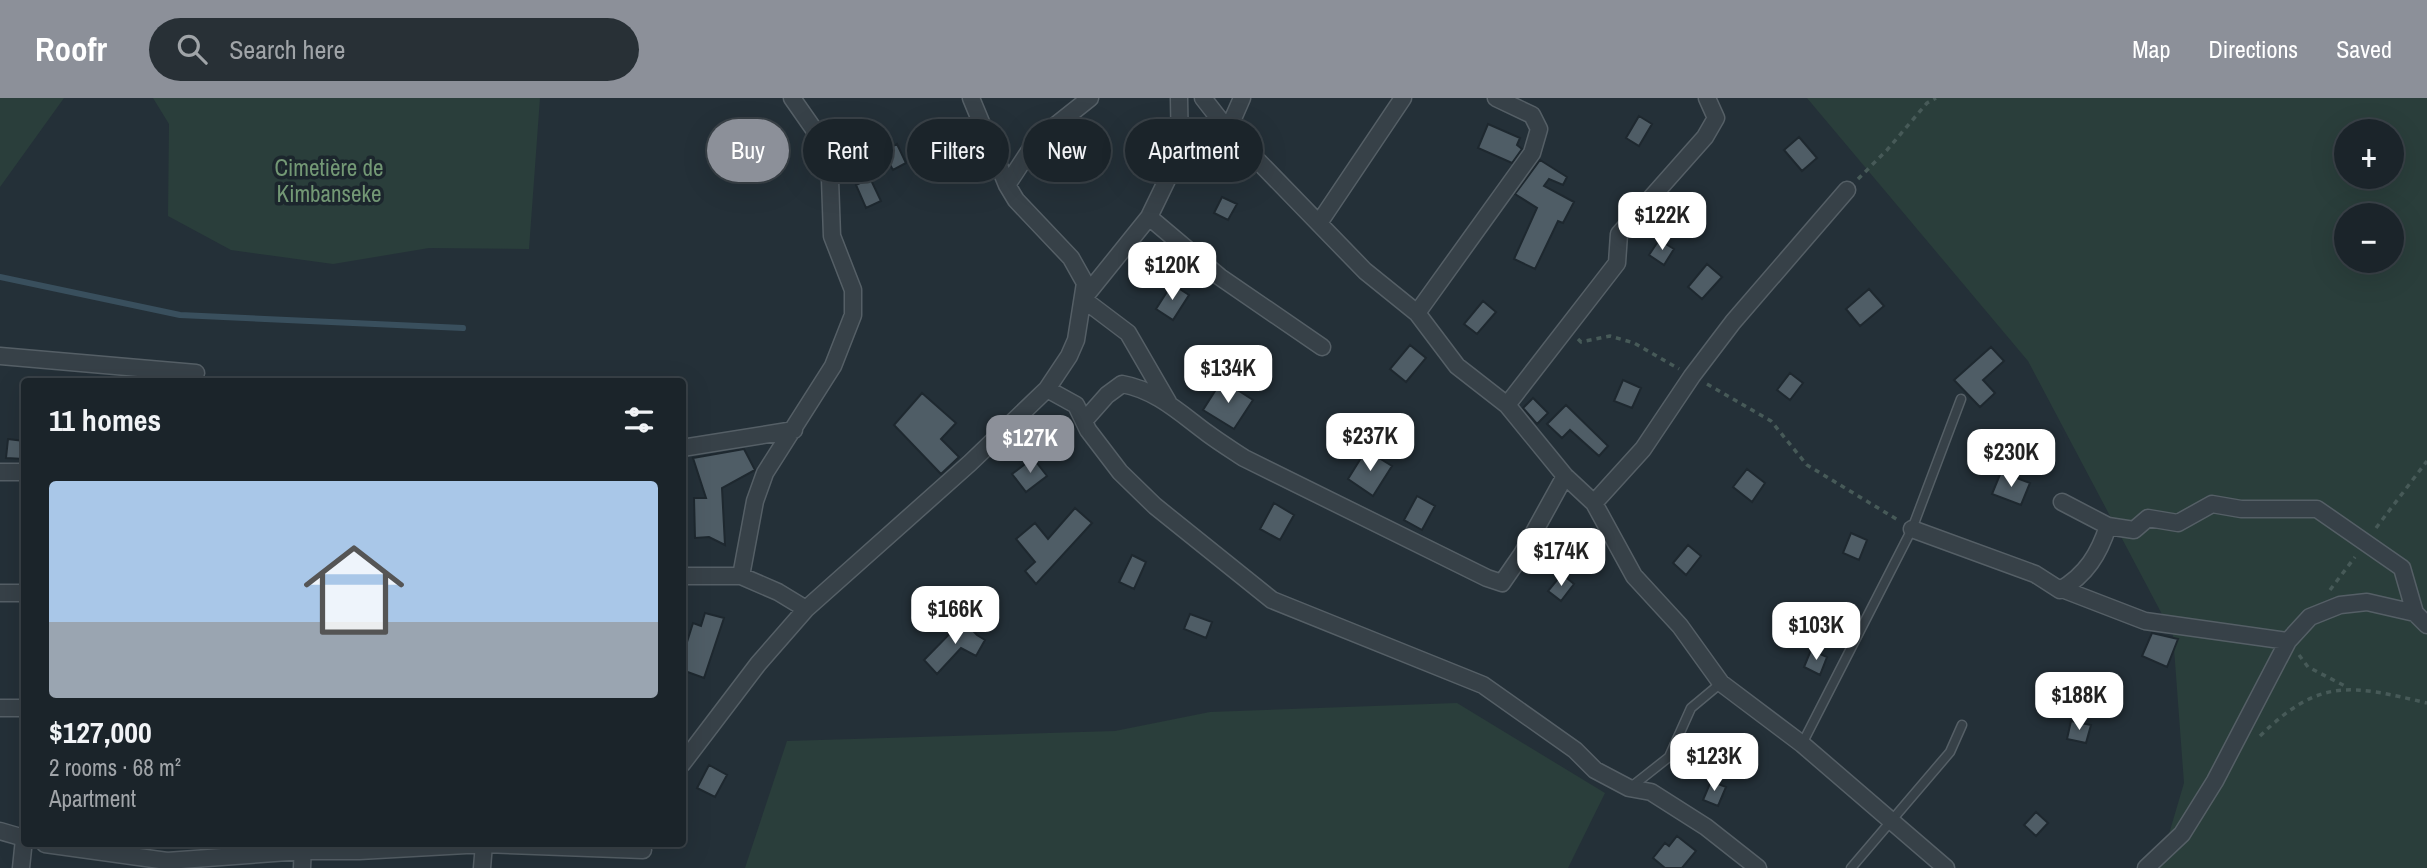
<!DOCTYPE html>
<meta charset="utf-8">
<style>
:root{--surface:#1b242a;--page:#283036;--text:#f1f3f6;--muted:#a0a4a8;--line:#394147;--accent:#8c9099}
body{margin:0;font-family:"Archivo Narrow",sans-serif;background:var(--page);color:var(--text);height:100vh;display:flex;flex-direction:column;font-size:26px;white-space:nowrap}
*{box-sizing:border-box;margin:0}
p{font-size:23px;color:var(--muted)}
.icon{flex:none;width:38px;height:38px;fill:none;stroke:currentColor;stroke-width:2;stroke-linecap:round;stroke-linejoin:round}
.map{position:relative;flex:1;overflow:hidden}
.sheet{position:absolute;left:21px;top:280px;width:665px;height:469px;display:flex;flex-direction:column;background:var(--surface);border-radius:7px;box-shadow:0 7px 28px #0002,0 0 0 2px var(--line)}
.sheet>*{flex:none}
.hud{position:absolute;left:707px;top:21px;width:665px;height:63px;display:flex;gap:14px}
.buttons{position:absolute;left:2334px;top:21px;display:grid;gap:14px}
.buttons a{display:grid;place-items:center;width:70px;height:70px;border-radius:50%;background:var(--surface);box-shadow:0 7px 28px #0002,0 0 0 2px var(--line);font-size:35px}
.price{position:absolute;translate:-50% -60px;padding:0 16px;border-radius:14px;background:#fff;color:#222;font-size:23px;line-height:46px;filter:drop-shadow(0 2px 4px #0008)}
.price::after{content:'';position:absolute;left:50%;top:42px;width:21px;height:16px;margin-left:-10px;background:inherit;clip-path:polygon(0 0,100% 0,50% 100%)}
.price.selected{background:var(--accent);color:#fff}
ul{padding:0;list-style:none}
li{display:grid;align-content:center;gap:14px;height:371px;padding:0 28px}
li span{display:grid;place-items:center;height:217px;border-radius:7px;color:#555}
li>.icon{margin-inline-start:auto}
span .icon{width:126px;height:126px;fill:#fffc;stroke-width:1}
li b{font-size:30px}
h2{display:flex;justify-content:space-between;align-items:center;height:84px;padding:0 28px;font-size:30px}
.pill{padding:0 24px;border-radius:32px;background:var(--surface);box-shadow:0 7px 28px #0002,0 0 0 2px var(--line);font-size:24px;line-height:63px}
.pill.selected{background:var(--accent);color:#fff}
header{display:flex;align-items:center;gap:42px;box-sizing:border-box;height:98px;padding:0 35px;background:var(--accent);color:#fff}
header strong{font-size:33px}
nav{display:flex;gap:38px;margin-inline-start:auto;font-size:24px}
.search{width:490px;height:63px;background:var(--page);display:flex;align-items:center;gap:18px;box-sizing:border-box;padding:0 24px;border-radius:38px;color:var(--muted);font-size:26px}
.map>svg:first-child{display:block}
</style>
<header>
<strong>Roofr</strong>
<div class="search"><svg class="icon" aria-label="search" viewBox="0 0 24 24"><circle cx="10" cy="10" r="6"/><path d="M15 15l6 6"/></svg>Search here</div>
<nav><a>Map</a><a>Directions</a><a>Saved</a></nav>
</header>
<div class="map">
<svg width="2427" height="770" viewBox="0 0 2427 770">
<rect width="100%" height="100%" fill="#243038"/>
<path fill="#2a3e3b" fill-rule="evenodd" d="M 0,0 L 64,0 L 0,89 Z
M 153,0 L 540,0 L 529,151 L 429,150 L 333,166 L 231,152 L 168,118 L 169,26 Z
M 1807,0 L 2427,0 L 2427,770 L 2159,770 L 2184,685 L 2173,537 L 2028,263 ZM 2347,33 L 2392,33 L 2392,79 L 2347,79 ZM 2347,117 L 2392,117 L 2392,163 L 2347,163 Z
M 1457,605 L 1605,695 L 1568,770 L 745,770 L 787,643 L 1115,633 L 1210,614 Z"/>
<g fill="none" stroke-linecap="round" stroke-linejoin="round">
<path stroke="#394f5d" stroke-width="6" d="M 0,179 L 180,217 L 463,230"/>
</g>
<path fill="#4f5d66" stroke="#1e282f" stroke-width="2" d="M 1639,18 L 1652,26 L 1639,48 L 1626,40 Z
M 1488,26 L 1520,40 L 1517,47 L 1522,51 L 1512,65 L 1478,50 Z
M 735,37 L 742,54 L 722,62 L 715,45 Z
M 1799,39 L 1817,60 L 1802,73 L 1784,52 Z
M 897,46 L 906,65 L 893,72 L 883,54 Z
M 1540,62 L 1567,79 L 1563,87 L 1549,81 L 1544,88 L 1574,104 L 1563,125 L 1558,123 L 1535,171 L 1514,161 L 1537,110 L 1515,96 Z
M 870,80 L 881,103 L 866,110 L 856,87 Z
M 1222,99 L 1237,106 L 1228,122 L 1214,115 Z
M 1659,142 L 1674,151 L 1664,167 L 1649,157 Z
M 1707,166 L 1722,179 L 1702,201 L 1688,189 Z
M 1172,186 L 1189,197 L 1173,222 L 1156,211 Z
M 1869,191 L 1884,208 L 1860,228 L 1846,211 Z
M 1483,203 L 1496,214 L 1477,236 L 1464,226 Z
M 1410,247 L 1426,260 L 1406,284 L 1390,271 Z
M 1991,249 L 2004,263 L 1983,282 L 1995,295 L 1980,309 L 1954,282 Z
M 1790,275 L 1803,285 L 1790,302 L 1777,292 Z
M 1222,282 L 1253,302 L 1234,331 L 1203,312 Z
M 1623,282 L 1641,290 L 1632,310 L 1614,303 Z
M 922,295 L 956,325 L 941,341 L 959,359 L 941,376 L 894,327 Z
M 1533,300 L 1548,315 L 1537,326 L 1523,310 Z
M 1566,307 L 1608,348 L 1599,358 L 1570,332 L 1562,340 L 1547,326 Z
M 8,341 L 24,343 L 24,361 L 6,360 Z
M 744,351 L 755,372 L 722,390 L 725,447 L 709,439 L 695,440 L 694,400 L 706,400 L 693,360 Z
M 1366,352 L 1392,368 L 1373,398 L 1348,381 Z
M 1033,360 L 1047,378 L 1026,394 L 1012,376 Z
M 1747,371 L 1765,385 L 1752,404 L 1733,389 Z
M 2001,374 L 2030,385 L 2021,407 L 1992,396 Z
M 1417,398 L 1435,408 L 1422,432 L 1404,422 Z
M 1274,405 L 1294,417 L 1280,442 L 1260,431 Z
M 1075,410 L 1092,425 L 1036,486 L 1025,473 L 1035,464 L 1016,441 L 1035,425 L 1048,441 Z
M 1851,435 L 1867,442 L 1859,462 L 1843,455 Z
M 1688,447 L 1701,458 L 1686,477 L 1673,465 Z
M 1132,457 L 1146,464 L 1134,491 L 1119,484 Z
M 1562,476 L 1574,486 L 1561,503 L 1548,493 Z
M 705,515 L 724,520 L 704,580 L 682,572 L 682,543 L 687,544 L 693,525 L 701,528 Z
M 1190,516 L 1212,524 L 1206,540 L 1184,531 Z
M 963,522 L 977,537 L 985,542 L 976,558 L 961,550 L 937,576 L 924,562 Z
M 2152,535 L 2178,541 L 2167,569 L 2142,558 Z
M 1811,552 L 1827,559 L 1820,577 L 1804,569 Z
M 2071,623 L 2091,627 L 2086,645 L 2067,641 Z
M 709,667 L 727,677 L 715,699 L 697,690 Z
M 1711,683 L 1726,689 L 1718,708 L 1703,702 Z
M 2036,714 L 2048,725 L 2036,738 L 2024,727 Z
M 1677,738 L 1696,753 L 1682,770 L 1665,770 L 1653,760 L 1665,745 L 1669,748 Z"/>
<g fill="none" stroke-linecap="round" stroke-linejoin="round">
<g stroke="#555f66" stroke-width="11">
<path id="lane" d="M 1802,646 L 1912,431 L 1961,301
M 1631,689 L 1669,659 L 1691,610 L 1721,585
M 1851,770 L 1950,654 L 1962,627"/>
</g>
<g stroke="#555f66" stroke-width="19">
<path id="street" d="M 1203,0 L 1228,32 L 1365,173 L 1417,215 L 1457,268 L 1507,307 L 1565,378 L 1594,405 L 1634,478 L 1680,528 L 1721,585 L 1802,646 L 1946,770
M 1228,32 L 1242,0
M 1007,87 L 1036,43 L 1090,0
M 1149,119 L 1220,179 L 1322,249
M 1319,125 L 1403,0
M 1417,215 L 1532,55 L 1539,31 L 1532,17 L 1496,0
M 0,258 L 196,275
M 1047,291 L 1076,307 L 1088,332 L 1120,374 L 1155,408 L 1272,502 L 1483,587 L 1575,652 L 1595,672 L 1629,690 L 1651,694 L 1706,729 L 1758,770
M 1168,304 L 1128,235 L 1083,201 L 1149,119 L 1180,55 L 1179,0
M 1507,307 L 1617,165 L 1619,136 L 1705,39 L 1716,20 L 1707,0
M 1084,323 L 1107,297 L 1122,286 C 1156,292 1180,315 1207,335 C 1219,344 1232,352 1244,360 L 1487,480 L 1502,485 L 1522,456 L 1565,378
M 682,350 L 794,332
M 0,374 L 24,374
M 2062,404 L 2108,428 L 2134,432 L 2148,420 L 2178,425 L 2212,406 L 2241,411 L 2317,411 L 2402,470 L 2415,515
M 1594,405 L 1643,351 L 1692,278 L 1733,224 L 1847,92
M 1912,431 L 2035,476 L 2060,492 C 2086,477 2099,456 2108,428
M 682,478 L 741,478 L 778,494 L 806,511
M 741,478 L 755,403 L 765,375 L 833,268 L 853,217 L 853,192 L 832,138 L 829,53 L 792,0
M 2062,491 L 2145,523 L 2288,543
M 0,495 L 24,495
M 0,610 L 24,610
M 682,666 L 758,566 L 806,511 L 970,365 L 1047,291 L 1069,258 L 1076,242 L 1085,185 L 1071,160 L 1016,102 L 1007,87 L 971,0
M 0,733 L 24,740
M 45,746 L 167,763 L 302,753 L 359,753 L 484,746 L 643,752
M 21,770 L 24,741
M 302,770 L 303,746
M 482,770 L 484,746
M 2146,770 L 2182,736 L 2215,683 L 2288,543 L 2310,519 L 2340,507 L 2367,504 L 2415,515 L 2427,527"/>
</g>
<path stroke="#475a58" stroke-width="3.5" stroke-dasharray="5 5" stroke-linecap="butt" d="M 1858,81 L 1887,52 L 1927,5 L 1936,0
M 1578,241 L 1581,244 L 1610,238 L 1634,245 L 1679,271
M 1707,286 L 1771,323 L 1807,367 L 1898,422
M 2376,430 L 2427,363
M 2330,492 L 2355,459
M 2299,557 L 2308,569 L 2347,589
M 2260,638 C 2320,579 2351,587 2427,605"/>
<use href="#lane" stroke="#374148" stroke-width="8"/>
<use href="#street" stroke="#374148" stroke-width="16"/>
</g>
<g text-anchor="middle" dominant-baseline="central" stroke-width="7" stroke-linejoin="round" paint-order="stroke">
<g font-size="23" fill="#739875" stroke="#1c262d">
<text x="329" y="69">Cimetière de<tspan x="329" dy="26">Kimbanseke</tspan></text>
</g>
</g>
</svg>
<div class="buttons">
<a>+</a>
<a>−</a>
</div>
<b class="price" style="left:1662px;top:154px">$122K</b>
<b class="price" style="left:1172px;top:204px">$120K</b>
<b class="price" style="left:1228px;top:307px">$134K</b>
<b class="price" style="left:1370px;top:375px">$237K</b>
<b class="price selected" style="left:1030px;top:377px">$127K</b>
<b class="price" style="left:2011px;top:391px">$230K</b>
<b class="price" style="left:1561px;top:490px">$174K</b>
<b class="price" style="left:955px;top:548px">$166K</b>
<b class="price" style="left:1816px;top:564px">$103K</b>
<b class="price" style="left:2079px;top:634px">$188K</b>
<b class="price" style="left:1714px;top:695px">$123K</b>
<div class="hud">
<a class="pill selected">Buy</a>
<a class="pill">Rent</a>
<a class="pill">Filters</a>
<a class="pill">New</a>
<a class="pill">Apartment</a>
</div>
<section class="sheet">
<h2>11 homes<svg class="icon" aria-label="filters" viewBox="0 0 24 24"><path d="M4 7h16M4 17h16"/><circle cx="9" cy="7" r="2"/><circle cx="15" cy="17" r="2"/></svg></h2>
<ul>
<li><span style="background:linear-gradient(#a9c7e8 65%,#9aa5b1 0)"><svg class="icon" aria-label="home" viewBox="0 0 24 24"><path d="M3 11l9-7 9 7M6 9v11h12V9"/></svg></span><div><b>$127,000</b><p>2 rooms · 68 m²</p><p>Apartment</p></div></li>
</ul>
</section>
</div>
